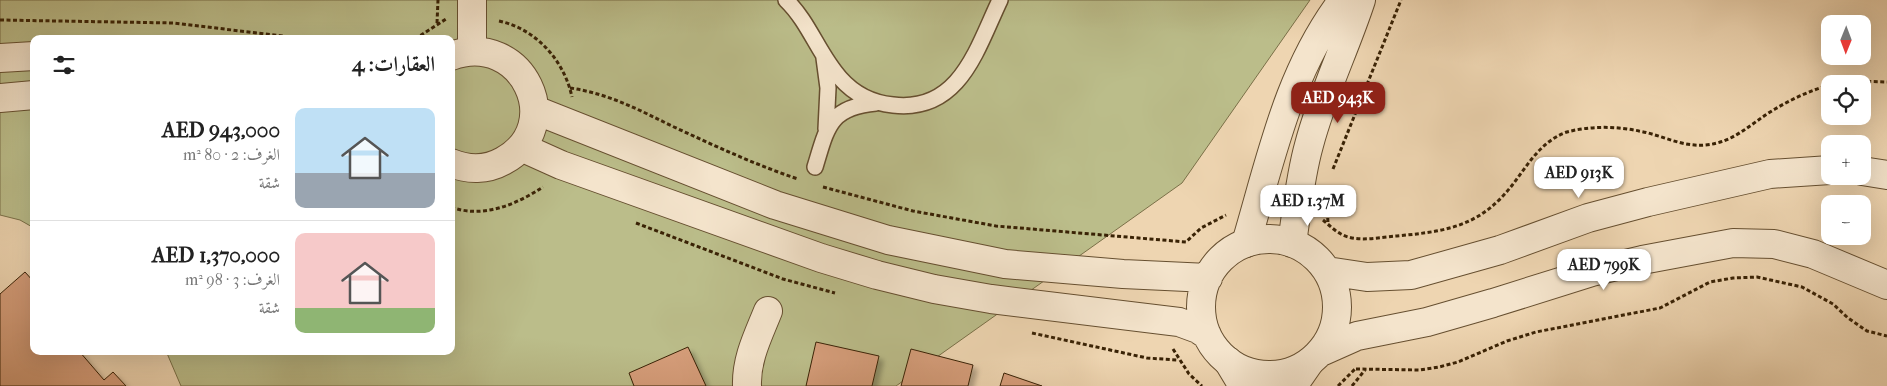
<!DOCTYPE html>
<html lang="ar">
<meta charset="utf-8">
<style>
:root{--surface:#fff;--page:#f2f2f2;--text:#222;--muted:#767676;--line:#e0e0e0;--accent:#8f2418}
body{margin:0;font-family:"IM FELL French Canon",Amiri,serif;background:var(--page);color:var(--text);direction:rtl;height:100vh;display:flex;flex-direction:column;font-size:19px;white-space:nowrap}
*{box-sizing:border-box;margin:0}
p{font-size:16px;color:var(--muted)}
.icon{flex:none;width:28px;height:28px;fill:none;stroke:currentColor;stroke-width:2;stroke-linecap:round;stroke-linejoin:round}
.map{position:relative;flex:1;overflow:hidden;direction:ltr}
.sheet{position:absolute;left:30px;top:35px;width:425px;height:320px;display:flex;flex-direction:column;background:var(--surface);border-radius:10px;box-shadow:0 5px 20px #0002;direction:rtl}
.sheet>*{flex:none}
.needle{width:32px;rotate:181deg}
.tools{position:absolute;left:1821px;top:15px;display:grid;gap:10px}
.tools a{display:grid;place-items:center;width:50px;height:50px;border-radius:10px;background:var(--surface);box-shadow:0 5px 20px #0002;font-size:25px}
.price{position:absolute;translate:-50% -42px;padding:0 11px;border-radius:10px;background:#fff;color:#222;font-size:16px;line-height:32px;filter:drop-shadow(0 1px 2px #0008)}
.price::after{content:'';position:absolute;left:50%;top:30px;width:15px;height:11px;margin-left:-8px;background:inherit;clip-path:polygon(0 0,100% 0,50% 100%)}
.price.active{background:var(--accent);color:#fff}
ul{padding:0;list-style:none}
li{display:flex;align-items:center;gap:15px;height:125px;padding:0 20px}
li+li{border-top:1px solid var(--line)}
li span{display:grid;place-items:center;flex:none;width:140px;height:100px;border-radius:10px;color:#555}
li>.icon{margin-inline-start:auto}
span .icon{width:60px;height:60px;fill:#fffc;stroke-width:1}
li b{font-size:21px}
h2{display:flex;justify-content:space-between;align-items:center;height:60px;padding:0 20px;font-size:21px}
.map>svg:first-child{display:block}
</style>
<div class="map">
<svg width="1887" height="386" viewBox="0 0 1887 386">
<defs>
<filter id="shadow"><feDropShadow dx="4.5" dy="4.5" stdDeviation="2.5" flood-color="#0004"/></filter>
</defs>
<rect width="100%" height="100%" fill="#eed5b1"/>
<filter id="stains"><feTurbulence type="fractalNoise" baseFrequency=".004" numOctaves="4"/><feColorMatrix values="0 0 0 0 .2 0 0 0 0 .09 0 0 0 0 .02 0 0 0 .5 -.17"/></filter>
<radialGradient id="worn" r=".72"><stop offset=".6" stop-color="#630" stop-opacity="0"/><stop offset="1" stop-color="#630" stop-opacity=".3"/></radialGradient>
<path fill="#bbbd8a" stroke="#7a7048" d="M 0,0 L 1310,0 L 1182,183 L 896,386 L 181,386 L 166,351 L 451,351 L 451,39 L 34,39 L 34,228 L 20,220 L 0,215 Z"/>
<path fill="#d59d7a" stroke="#392205" filter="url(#shadow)" d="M 25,272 L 34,282 L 34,351 L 79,351 L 104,380 L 113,372 L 126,386 L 0,386 L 0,294 Z
M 816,342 L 879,356 L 872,386 L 806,386 Z
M 688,347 L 706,386 L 634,386 L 629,373 Z
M 911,349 L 973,365 L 968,386 L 901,386 Z
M 1004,373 L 1042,386 L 1000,386 Z"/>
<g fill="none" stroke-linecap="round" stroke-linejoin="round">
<g stroke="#664f30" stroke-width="18">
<path id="service" d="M 786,0 C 809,22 819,55 840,78 C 855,95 872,103 893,105 C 960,113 977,48 1000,0
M 824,58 L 828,88 L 826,129
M 815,167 C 827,128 829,107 876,103"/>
</g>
<g stroke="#664f30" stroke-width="30">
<path id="minor" d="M 472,0 L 472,51
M 1246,243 C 1271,159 1288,72 1343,0
M 1292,243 C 1297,210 1300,177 1309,145 C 1322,95 1345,49 1361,0
M 1228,361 L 1243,386
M 747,386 C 746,359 758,336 768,311
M 1293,386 L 1309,363"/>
</g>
<g stroke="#664f30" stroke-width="30">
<path id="tertiary" d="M 451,56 C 522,30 568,126 503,161 C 487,170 468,170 451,163
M 0,58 L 34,56
M 0,98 L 34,95
M 535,110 L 775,205 L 888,240 L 1005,264 L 1123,274 L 1208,278
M 521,147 L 561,165 L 821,258 L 877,275 L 934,289 L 991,299 L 1179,322 L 1198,329 L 1207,335
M 1862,171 L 1887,175
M1201 307a68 68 0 1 1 136 0a68 68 0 1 1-136 0Z
M 1327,271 L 1367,277 L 1411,275 L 1500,250 L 1588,218 L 1648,202 L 1770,174 L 1830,170
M 1321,352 L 1357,336 L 1427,322 L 1493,303 L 1592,272 L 1642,260 L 1733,243 L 1774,244 L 1813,254 L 1887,285"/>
</g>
<path stroke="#392205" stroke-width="3" stroke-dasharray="4 2.5" stroke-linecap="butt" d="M 0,20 L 174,23 L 307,39
M 499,21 C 536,29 564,60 572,97
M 437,23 L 438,0
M 415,39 L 446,19
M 1835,84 L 1853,81 L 1887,82
M 570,88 C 610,94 639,110 674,127 C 715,146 756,165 798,179
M 1333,169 L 1401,0
M 823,187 L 913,211 L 996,226 L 1186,242 L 1201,228 L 1226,215
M 1327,205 L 1328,223
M 451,207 C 483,219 517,204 543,187
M 1323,220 C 1329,225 1335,231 1341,234 C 1356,243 1380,237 1397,236 C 1437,232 1471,229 1501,198 C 1523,176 1535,143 1567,132 C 1589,126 1616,126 1639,131 C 1662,135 1681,147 1705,145 C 1734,143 1751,123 1775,109 C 1792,99 1811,90 1830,85
M 636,223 L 783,279 L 835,293
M 1032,333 L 1147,358 L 1178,360
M 1173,349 L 1189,374 L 1202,386
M 1356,369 L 1420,370 L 1439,367 L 1458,362 L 1507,341 L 1536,332 L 1660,308 L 1710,282 L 1733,278 L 1757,277 L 1802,287 L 1833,304 L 1848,318 L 1867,331 L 1887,336
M 1338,386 L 1356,368
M 1352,386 L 1365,370"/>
<use href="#service" stroke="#f4e4cc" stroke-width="15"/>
<use href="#minor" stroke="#f4e4cc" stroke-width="28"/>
<use href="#tertiary" stroke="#f4e4cc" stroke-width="28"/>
</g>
<rect width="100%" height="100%" filter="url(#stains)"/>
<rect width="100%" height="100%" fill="url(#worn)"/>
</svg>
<div class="tools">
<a><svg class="needle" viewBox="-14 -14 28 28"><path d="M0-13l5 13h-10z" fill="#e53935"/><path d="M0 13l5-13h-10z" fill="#767676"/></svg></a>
<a><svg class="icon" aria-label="locate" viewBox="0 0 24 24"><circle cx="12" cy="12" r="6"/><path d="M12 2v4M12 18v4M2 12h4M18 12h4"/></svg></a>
<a>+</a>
<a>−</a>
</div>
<b class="price active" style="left:1338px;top:124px">AED 943K</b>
<b class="price" style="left:1579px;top:199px">AED 913K</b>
<b class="price" style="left:1308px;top:227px">AED 1.37M</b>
<b class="price" style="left:1604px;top:291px">AED 799K</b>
<section class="sheet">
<h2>العقارات: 4<svg class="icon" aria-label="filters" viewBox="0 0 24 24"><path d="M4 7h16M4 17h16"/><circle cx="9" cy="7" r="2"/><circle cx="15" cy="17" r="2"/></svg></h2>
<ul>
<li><span style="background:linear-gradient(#bfe0f5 65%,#9aa5b1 0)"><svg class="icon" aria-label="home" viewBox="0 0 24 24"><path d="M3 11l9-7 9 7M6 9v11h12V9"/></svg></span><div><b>AED 943,000</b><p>الغرف: 2 · 80 m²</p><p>شقة</p></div></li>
<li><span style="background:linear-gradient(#f6c9c9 75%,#8fb573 0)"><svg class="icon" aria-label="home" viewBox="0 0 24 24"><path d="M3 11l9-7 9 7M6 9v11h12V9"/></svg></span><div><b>AED 1,370,000</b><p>الغرف: 3 · 98 m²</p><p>شقة</p></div></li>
</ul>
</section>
</div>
